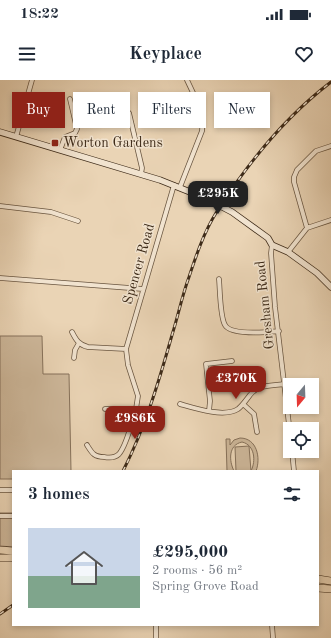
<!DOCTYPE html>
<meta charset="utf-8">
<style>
:root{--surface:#fff;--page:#f6f6f7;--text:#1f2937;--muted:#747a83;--accent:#8f2418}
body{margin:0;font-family:"Old Standard TT",serif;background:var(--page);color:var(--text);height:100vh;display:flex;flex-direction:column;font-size:15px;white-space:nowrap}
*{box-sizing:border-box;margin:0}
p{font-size:13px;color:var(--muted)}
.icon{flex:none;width:22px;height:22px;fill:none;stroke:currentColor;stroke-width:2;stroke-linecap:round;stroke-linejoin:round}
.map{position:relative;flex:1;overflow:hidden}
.sheet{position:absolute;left:12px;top:390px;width:307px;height:156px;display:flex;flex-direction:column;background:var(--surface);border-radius:0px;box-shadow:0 2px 6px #0003}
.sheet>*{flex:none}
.guide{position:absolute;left:12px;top:12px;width:307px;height:36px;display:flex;gap:8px}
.needle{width:26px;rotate:199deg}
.tools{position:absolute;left:283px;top:298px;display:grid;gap:8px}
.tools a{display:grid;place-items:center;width:36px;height:36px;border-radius:0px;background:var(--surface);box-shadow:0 2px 6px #0003;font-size:20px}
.price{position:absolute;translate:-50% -34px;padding:0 9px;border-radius:8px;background:var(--accent);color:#fff;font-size:13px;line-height:26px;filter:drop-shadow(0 1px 2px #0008)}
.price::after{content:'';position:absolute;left:50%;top:24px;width:12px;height:9px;margin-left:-6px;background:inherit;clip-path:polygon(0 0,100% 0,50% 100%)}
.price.active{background:#222;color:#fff}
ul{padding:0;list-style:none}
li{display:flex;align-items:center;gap:12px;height:100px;padding:0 16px}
li span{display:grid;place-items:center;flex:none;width:112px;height:80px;border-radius:0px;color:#555}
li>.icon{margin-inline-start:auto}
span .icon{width:48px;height:48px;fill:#fffc;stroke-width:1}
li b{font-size:17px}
h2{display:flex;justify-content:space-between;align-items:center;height:48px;padding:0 16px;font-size:17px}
.tag{padding:0 14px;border-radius:0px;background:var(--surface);box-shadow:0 2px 6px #0003;font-size:14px;line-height:36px}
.tag.active{background:var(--accent);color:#fff}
.status{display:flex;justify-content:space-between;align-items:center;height:28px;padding:0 20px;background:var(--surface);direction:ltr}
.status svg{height:11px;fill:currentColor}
header{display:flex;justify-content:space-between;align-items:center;height:52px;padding:0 16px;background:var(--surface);font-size:18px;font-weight:700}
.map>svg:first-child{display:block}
</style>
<div class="status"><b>18:22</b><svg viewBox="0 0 49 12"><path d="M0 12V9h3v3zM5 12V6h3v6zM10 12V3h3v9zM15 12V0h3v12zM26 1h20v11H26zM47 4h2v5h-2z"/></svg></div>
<header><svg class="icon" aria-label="menu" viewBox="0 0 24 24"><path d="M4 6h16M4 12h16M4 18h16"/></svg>Keyplace<svg class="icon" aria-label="heart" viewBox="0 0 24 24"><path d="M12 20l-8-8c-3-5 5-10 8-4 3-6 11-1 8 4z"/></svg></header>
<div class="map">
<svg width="331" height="558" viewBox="0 0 331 558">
<rect width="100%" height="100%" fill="#ead4b5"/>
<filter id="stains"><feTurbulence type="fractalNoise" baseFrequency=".005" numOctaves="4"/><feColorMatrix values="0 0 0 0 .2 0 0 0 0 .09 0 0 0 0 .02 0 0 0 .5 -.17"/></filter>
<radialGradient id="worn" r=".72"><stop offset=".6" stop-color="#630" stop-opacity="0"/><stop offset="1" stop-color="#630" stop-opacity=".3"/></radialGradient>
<path fill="#cdb79a" stroke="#86715a" d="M 0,256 L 42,256 L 43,294 L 69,294 L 71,391 L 13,391 L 13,399 L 0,399 Z
M 240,358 C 257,358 261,378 256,391 L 251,391 C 256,381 255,365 242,362 C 228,365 229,381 234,391 L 227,391 L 226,359 L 230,359 L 230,365 L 234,360 Z
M 249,366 L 251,391 L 236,391 L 235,367 Z
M 0,433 L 13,433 L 13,467 L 0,466 Z"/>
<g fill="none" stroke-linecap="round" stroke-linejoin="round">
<g stroke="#695540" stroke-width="5.5">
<path id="street" d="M 129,33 L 142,88 L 141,94
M 16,57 L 32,0
M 60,70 L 65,57 L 75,53 L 77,49 L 70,19
M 180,107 L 202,51 L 203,34 L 187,0
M 0,126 L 51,132 L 78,141
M 307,148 L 294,102 L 294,97 L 297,90 L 316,71 L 331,66
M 272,165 L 271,173 L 275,227 L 290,353
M 288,172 L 307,148 L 331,140
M 0,198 L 143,209
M 219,199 C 220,210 220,237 225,245 C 231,256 268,252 279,251
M 72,252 C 76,260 79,265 88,267 L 126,269
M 74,278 L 75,270 L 79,263
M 180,324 C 194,328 224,338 238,329 C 243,325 246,320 250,315 C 258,304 272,306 284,304
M 243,324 L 254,334 L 257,352
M 136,329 L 138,316 L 128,285 L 126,269 L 174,105
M 209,331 L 210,321 L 206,284 L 232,281
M 87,365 C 92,373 94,377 104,377 C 109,378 115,378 119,374 C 127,365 132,341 136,329 L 105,329
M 292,371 L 294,391
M 0,410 L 13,410
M 0,436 L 13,436
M 156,545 L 156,558
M 272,545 L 273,558"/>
</g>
<g stroke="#3e2b19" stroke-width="7">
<path id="secondary" d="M 0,52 L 160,100 L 205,118 L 232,132 L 268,158 L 272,165 L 288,172 L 317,193 L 331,207"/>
</g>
<g stroke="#3e2b19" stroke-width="8">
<path id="highway" d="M 0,470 L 13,471
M 0,478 L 13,478
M 318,499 L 331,501
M 318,508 L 331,509"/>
</g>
<use href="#street" stroke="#f1e3cf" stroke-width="4"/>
<use href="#secondary" stroke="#f1e3cf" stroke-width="5.5"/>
<use href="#highway" stroke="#ead4b5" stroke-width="7"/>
<g stroke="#3e2b19" stroke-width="3">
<path id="rail" d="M 123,391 C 145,348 159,301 172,255 C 178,236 182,216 189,197 C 196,176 204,152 216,133 C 247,84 285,37 331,2
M 0,534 L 13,525"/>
</g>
<use href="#rail" stroke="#f1e3cf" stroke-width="1.5" stroke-dasharray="4.5" stroke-linecap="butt"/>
</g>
<rect fill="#8f2418" stroke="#f1e3cf" stroke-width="1.5" x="51" y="59" width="8" height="8" rx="2"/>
<g text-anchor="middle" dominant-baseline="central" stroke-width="3" stroke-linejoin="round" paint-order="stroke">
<g font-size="14" fill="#3e2b19" stroke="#f1e3cf" text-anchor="start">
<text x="63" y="63">Worton Gardens</text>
</g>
<g font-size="14" fill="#3e2b19" stroke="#f1e3cf">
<text transform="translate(139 184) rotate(-74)">Spencer Road</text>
<text transform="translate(265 225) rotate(-96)">Gresham Road</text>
</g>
</g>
<rect width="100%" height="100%" filter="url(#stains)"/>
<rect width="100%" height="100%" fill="url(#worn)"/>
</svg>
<div class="tools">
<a><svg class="needle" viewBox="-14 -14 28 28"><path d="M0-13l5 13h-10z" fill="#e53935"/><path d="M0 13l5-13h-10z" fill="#747a83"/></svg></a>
<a><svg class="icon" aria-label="locate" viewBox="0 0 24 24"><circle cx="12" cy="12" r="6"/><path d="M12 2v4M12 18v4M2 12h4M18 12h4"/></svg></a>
</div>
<b class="price active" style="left:218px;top:135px">£295K</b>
<b class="price" style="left:236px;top:320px">£370K</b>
<b class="price" style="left:135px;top:360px">£986K</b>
<div class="guide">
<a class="tag active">Buy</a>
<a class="tag">Rent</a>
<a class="tag">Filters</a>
<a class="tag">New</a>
</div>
<section class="sheet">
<h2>3 homes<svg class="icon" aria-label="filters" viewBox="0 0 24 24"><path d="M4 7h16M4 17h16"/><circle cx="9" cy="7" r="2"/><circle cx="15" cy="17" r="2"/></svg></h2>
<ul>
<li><span style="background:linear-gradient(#c9d6e8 60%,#7fa58c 0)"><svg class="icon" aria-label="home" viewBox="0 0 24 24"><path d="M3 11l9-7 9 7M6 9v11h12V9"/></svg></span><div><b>£295,000</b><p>2 rooms · 56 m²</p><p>Spring Grove Road</p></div></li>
</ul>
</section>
</div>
